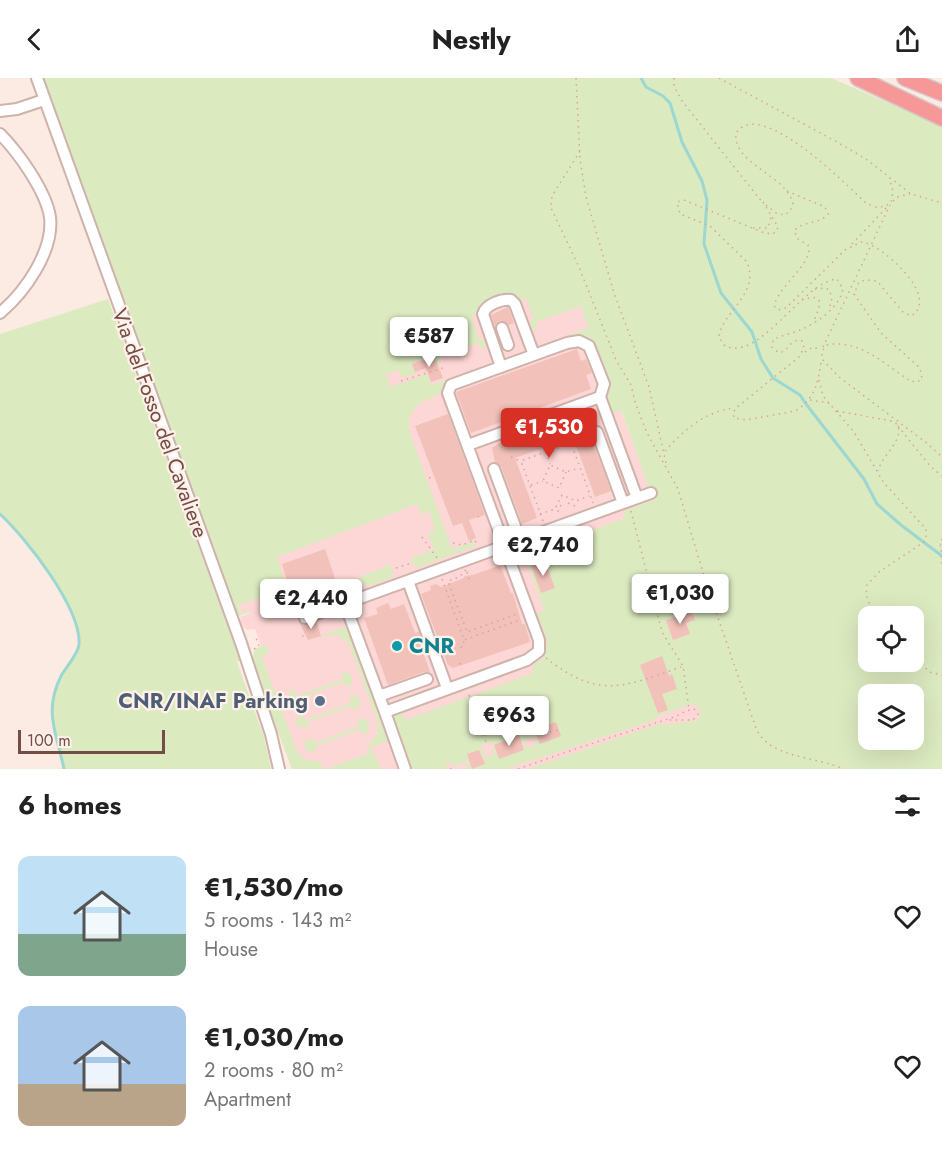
<!DOCTYPE html>
<meta charset="utf-8">
<style>
:root{--surface:#fff;--page:#f2f2f2;--text:#222;--muted:#767676;--accent:#d93025}
body{margin:0;font-family:Jost,sans-serif;background:var(--page);color:var(--text);height:100vh;display:flex;flex-direction:column;font-size:22px;white-space:nowrap}
*{box-sizing:border-box;margin:0}
p{font-size:20px;color:var(--muted)}
.icon{flex:none;width:33px;height:33px;fill:none;stroke:currentColor;stroke-width:2;stroke-linecap:round;stroke-linejoin:round}
.map{position:relative;height:691px;overflow:hidden}
.sheet{display:flex;flex-direction:column;background:var(--surface);flex:1}
.sheet>*{flex:none}
.tools{position:absolute;left:858px;top:528px;display:grid;gap:12px}
.tools a{display:grid;place-items:center;width:66px;height:66px;border-radius:12px;background:var(--surface);box-shadow:0 6px 24px #0002;font-size:30px}
.scale{position:absolute;left:18px;bottom:15px;width:147px;box-sizing:border-box;padding-left:6px;border:3px solid #744c48;border-top:0;font-size:16px;line-height:21px;white-space:nowrap;color:#744c48;-webkit-text-stroke:4px #fff0e8;paint-order:stroke}
.price{position:absolute;translate:-50% -51px;padding:0 14px;border-radius:6px;background:#fff;color:#222;font-size:20px;line-height:39px;filter:drop-shadow(0 2px 3px #0008)}
.price::after{content:'';position:absolute;left:50%;top:36px;width:18px;height:14px;margin-left:-9px;background:inherit;clip-path:polygon(0 0,100% 0,50% 100%)}
.price.selected{background:var(--accent);color:#fff}
ul{padding:0;list-style:none}
li{display:flex;align-items:center;gap:18px;height:150px;padding:0 18px}
li span{display:grid;place-items:center;flex:none;width:168px;height:120px;border-radius:12px;color:#555}
li>.icon{margin-inline-start:auto}
span .icon{width:72px;height:72px;fill:#fffc;stroke-width:1}
li b{font-size:26px}
h2{display:flex;justify-content:space-between;align-items:center;height:72px;padding:0 18px;font-size:26px}
header{display:flex;justify-content:space-between;align-items:center;height:78px;padding:0 18px;background:var(--surface);font-size:27px;font-weight:700}
.map>svg:first-child{display:block}
</style>
<header><svg class="icon" aria-label="back" viewBox="0 0 24 24"><path d="M15 5l-7 7 7 7"/></svg>Nestly<svg class="icon" aria-label="share" viewBox="0 0 24 24"><path d="M12 15V3M7 8l5-5 5 5M5 13v7h14v-7"/></svg></header>
<div class="map">
<svg width="942" height="691" viewBox="0 0 942 691">
<rect width="100%" height="100%" fill="#fcebe2"/>
<path fill="#fdd7d5" d="M 559,165 L 753,691 L 292,691 L 252,583 L 255,571 L 261,568 L 258,559 L 255,551 L 247,552 L 242,548 L 240,539 L 250,535 L 249,532 L 241,535 L 238,527 L 161,311 Z"/>
<path fill="#dceac0" fill-rule="evenodd" d="M 42,0 L 831,0 L 942,48 L 942,691 L 528,691 L 655,647 L 697,643 L 701,633 L 699,629 L 692,626 L 656,639 L 655,642 L 506,691 L 469,691 L 468,688 L 462,688 L 501,673 L 524,672 L 523,668 L 516,668 L 528,664 L 526,667 L 527,670 L 536,667 L 535,663 L 531,663 L 546,657 L 547,659 L 538,662 L 539,666 L 561,658 L 556,645 L 535,652 L 546,654 L 515,666 L 506,662 L 498,665 L 505,669 L 491,674 L 491,672 L 494,670 L 492,664 L 481,668 L 483,675 L 487,676 L 479,679 L 476,673 L 467,677 L 469,680 L 476,680 L 451,689 L 450,683 L 446,683 L 448,690 L 445,691 L 410,691 L 393,642 L 396,635 L 401,632 L 405,642 L 533,595 L 532,588 L 544,579 L 547,562 L 537,535 L 544,532 L 524,477 L 625,440 L 623,433 L 653,422 L 621,332 L 612,335 C 606,320 610,319 609,306 C 607,291 598,266 584,259 L 569,260 L 568,257 L 588,250 L 581,228 L 536,244 L 538,251 L 532,252 L 527,245 L 534,242 L 526,220 L 519,222 L 507,216 L 485,224 L 478,236 L 471,239 L 479,262 L 487,260 L 484,271 L 482,272 L 479,265 L 438,280 L 440,287 L 438,288 L 433,277 L 412,285 L 415,295 L 402,300 L 399,292 L 386,296 L 391,309 L 427,296 L 431,307 L 445,302 C 447,326 406,314 409,353 L 452,471 L 474,463 L 476,468 L 420,489 L 415,488 L 411,484 L 414,477 L 417,478 L 434,472 L 428,454 L 435,452 L 429,433 L 421,436 L 417,426 L 277,479 L 287,511 L 238,527 L 241,535 L 249,532 L 250,534 L 235,539 ZM 692,534 L 695,542 L 686,545 L 690,556 L 673,562 L 666,543 ZM 868,538 L 914,538 L 914,584 L 868,584 ZM 672,597 L 677,611 L 653,619 L 648,605 ZM 868,616 L 914,616 L 914,662 L 868,662 Z
M 108,221 L 240,582 L 237,584 L 264,659 L 271,691 L 64,691 C 56,656 43,634 61,598 C 66,589 78,576 79,567 C 82,531 26,460 0,436 L 0,256 Z
M 386,486 L 394,491 L 391,500 L 368,508 L 360,505 L 359,499 L 384,490 L 384,487 Z
M 341,505 L 343,512 L 340,518 L 301,532 L 297,521 Z
M 347,548 L 388,663 L 373,669 L 371,664 L 378,654 L 378,645 L 349,566 L 338,557 L 322,559 L 321,558 Z
M 266,567 L 270,573 L 262,579 L 298,676 L 308,683 L 320,683 L 323,691 L 292,691 L 252,583 L 255,571 Z
M 343,594 L 352,597 L 352,605 L 346,609 L 344,604 L 298,621 L 299,626 L 297,627 L 288,623 L 287,619 L 291,612 L 294,612 L 297,618 L 343,601 L 341,595 Z
M 351,617 L 356,618 L 361,623 L 357,632 L 355,633 L 352,628 L 306,645 L 308,650 L 305,651 L 296,647 L 295,642 L 302,636 L 305,642 L 351,625 L 349,618 Z
M 360,641 L 365,641 L 370,647 L 366,656 L 363,657 L 361,651 L 315,668 L 316,674 L 314,675 L 305,671 L 304,666 L 311,659 L 314,665 L 359,648 L 357,642 Z
M 369,665 L 381,691 L 325,691 L 370,675 L 366,666 Z"/>
<g fill="none" stroke-linecap="round" stroke-linejoin="round">
<path stroke="#9cd7d1" stroke-width="3" d="M 641,0 L 646,9 L 663,18 L 670,25 L 682,64 L 702,103 L 707,122 L 704,166 L 721,215 L 752,254 L 761,281 L 773,300 L 800,317 L 806,326 L 864,401 L 877,426 L 901,447 L 942,478
M 0,436 C 26,460 82,531 79,567 C 78,576 66,589 61,598 C 43,634 57,656 64,691"/>
</g>
<path fill="#f2c1b9" d="M 508,229 L 514,245 L 509,247 L 500,243 L 495,248 L 491,237 Z
M 577,271 L 581,283 L 586,281 L 592,295 L 586,297 L 591,311 L 471,355 L 456,314 Z
M 434,278 L 443,300 L 431,304 L 426,290 L 415,294 L 412,286 Z
M 448,336 L 485,437 L 469,442 L 476,460 L 469,463 L 462,445 L 453,448 L 415,348 Z
M 584,336 L 591,349 L 590,357 L 611,413 L 595,419 L 573,359 L 515,380 L 537,440 L 522,446 L 501,388 L 495,384 L 492,370 L 501,364 Z
M 325,471 L 335,500 L 291,515 L 282,486 Z
M 545,483 L 555,510 L 541,515 L 531,488 Z
M 498,488 L 501,489 L 511,515 L 513,515 L 522,546 L 525,546 L 530,564 L 453,590 L 448,587 L 421,516 L 431,512 L 430,508 L 436,506 L 441,509 L 464,500 L 465,498 L 473,497 Z
M 388,525 L 391,531 L 404,526 L 415,555 L 419,554 L 423,565 L 420,566 L 430,594 L 424,594 L 388,607 L 364,540 L 378,536 L 376,530 Z
M 692,534 L 695,542 L 686,545 L 690,556 L 673,562 L 666,542 Z
M 318,543 L 317,545 L 321,558 L 308,562 L 299,544 L 304,547 Z
M 662,578 L 669,598 L 672,596 L 677,611 L 662,616 L 668,632 L 658,635 L 640,587 Z
M 556,644 L 561,658 L 540,666 L 534,652 Z
M 519,657 L 524,672 L 499,681 L 494,667 Z
M 479,672 L 485,686 L 472,691 L 467,676 Z"/>
<g fill="none" stroke-linecap="round" stroke-linejoin="round">
<g stroke="#cfb2ab" stroke-width="14">
<path id="minor" d="M 37,0 L 241,565 L 271,656 L 279,691
M 0,33 L 17,31 L 44,22
M 0,56 C 18,74 46,113 50,139 C 54,173 25,214 0,235
M 502,250 L 508,267
M 501,289 L 483,236 C 486,226 502,221 511,222 L 515,226 L 534,277
M 597,354 L 623,425
M 494,391 L 520,462
M 637,420 L 651,415
M 408,503 L 447,610
M 345,526 L 385,634 L 527,582 L 539,573 L 539,562 L 448,315 L 451,307 L 567,265 L 579,263 L 589,268 L 604,306 L 600,319 L 468,367
M 305,540 L 637,420 L 600,319
M 379,618 L 427,601
M 385,634 L 405,691"/>
</g>
<g stroke="#d5c9c8" stroke-width="18">
<path id="highway" d="M 858,0 L 942,40
M 905,0 L 942,15"/>
</g>
<path stroke="#d6a49c" stroke-width="1.5" stroke-dasharray="1.5 4.5" stroke-linecap="butt" d="M 576,0 L 580,81 L 586,119 L 614,215 L 649,309 L 666,385
M 674,0 L 674,8 L 682,23 L 762,124
M 719,0 L 837,64 L 866,81 L 911,116 L 942,125
M 580,73 L 552,118 L 551,130 L 579,189 L 616,282 L 631,307 L 636,327 L 647,355 L 678,411 L 706,505 L 756,650 C 769,681 817,678 843,691
M 787,113 L 825,129 L 828,136 C 820,147 803,142 794,153 L 798,161 L 808,167 L 809,174 C 805,192 772,216 775,229 L 778,232 L 786,230 L 845,172 L 861,164 C 881,165 942,220 911,238 L 903,234 L 877,203 L 866,202 L 859,204 L 854,216 L 881,255 L 920,290 L 922,301 L 917,304 L 910,303 C 886,287 858,260 827,267 L 822,273 L 822,281 L 839,299 L 928,366 L 942,379
M 893,123 L 897,119 L 910,116
M 763,124 L 778,149 L 776,154 L 772,156 L 762,154 L 684,122 L 677,124 L 680,136 L 710,148 L 747,184 C 759,213 729,230 720,253 L 719,259 L 724,267 C 758,287 802,204 837,201 L 843,211 C 839,230 817,245 800,252 C 791,256 781,257 773,262 L 772,269 L 779,275 C 790,273 790,259 802,263 L 804,270 L 799,279 L 736,330 L 733,335 L 734,340 L 746,342 L 795,333 C 815,321 818,305 821,284
M 766,127 L 776,135 L 785,137 L 790,133 L 793,126 C 788,98 732,86 736,55 C 761,19 845,106 865,124 C 874,130 881,131 891,125 L 893,113 L 889,100
M 753,150 L 768,150 L 771,139
M 852,166 L 888,128
M 815,211 L 826,210 L 830,213 L 832,223 L 828,232
M 802,222 L 813,219 L 819,222 L 819,230 L 814,243
M 823,269 L 890,127
M 805,274 L 813,269 L 821,272
M 819,302 L 823,318 L 854,354 L 884,405 L 926,451 L 926,459 L 924,464 L 879,494 L 867,507 C 862,536 888,536 909,538
M 401,303 L 446,289
M 810,322 L 829,325
M 837,333 L 892,343 L 898,347 C 903,364 882,377 878,393
M 587,336 L 592,342
M 898,348 L 930,388 L 942,398
M 571,364 L 575,355
M 502,368 L 502,370
M 665,373 C 684,352 705,333 735,330
M 546,374 L 550,386
M 511,379 L 520,383
M 566,394 L 559,410 L 543,403 L 550,387 L 566,394 L 579,390
M 429,400 L 434,398
M 531,407 L 543,403
M 568,425 L 575,428 L 574,431
M 561,427 L 558,433 L 562,435
M 631,433 L 659,543 L 663,556 L 683,588 L 689,631
M 540,436 L 555,431 L 562,417 L 576,423 L 589,418
M 478,438 L 480,442
M 543,443 L 521,383 L 571,365 L 593,425
M 422,459 L 437,480
M 942,461 L 940,466 L 942,474
M 453,465 L 462,467 L 475,462 L 477,467
M 533,472 L 538,486
M 941,472 L 942,490
M 396,490 L 409,486
M 466,492 L 459,499 L 448,503 L 467,554 L 517,536
M 467,494 L 469,501
M 442,501 L 464,562 L 520,542
M 914,540 L 919,546 L 920,583 L 929,594 L 942,597
M 302,558 L 306,557
M 461,570 L 464,563
M 254,571 L 259,568 L 256,560
M 546,580 C 600,622 622,609 681,589
M 460,585 L 462,591
M 469,617 L 486,664
M 550,654 L 558,652
M 450,691 L 453,690
M 518,691 C 568,673 618,657 668,641 C 677,639 685,632 694,631 L 698,636 L 693,642 L 667,642"/>
<use href="#minor" stroke="#fff" stroke-width="10"/>
<use href="#highway" stroke="#f79898" stroke-width="15"/>
</g>
<circle fill="#0f9aa8" stroke="#fff0e8" stroke-width="2" cx="397" cy="568" r="6"/>
<circle fill="#5c6f8a" stroke="#fff0e8" stroke-width="2" cx="320" cy="623" r="6"/>
<g text-anchor="middle" dominant-baseline="central" stroke-width="4.5" stroke-linejoin="round" paint-order="stroke">
<g font-size="21" fill="#744c48" stroke="#fff0e8">
<text transform="translate(160 345) rotate(70)">Via del Fosso del Cavaliere</text>
</g>
<g font-size="21" font-weight="bold" fill="#0d838f" stroke="#fff0e8" text-anchor="start">
<text x="409" y="568">CNR</text>
</g>
<g font-size="21" font-weight="bold" fill="#4e5e75" stroke="#fff0e8" text-anchor="end">
<text x="308" y="623">CNR/INAF Parking</text>
</g>
</g>
</svg>
<div class="tools">
<a><svg class="icon" aria-label="locate" viewBox="0 0 24 24"><circle cx="12" cy="12" r="6"/><path d="M12 2v4M12 18v4M2 12h4M18 12h4"/></svg></a>
<a><svg class="icon" aria-label="layers" viewBox="0 0 24 24"><path d="M12 4l9 5-9 5-9-5zM3 14l9 5 9-5"/></svg></a>
</div>
<div class="scale">100 m</div>
<b class="price" style="left:429px;top:290px">€587</b>
<b class="price selected" style="left:549px;top:381px">€1,530</b>
<b class="price" style="left:543px;top:499px">€2,740</b>
<b class="price" style="left:680px;top:547px">€1,030</b>
<b class="price" style="left:311px;top:552px">€2,440</b>
<b class="price" style="left:509px;top:669px">€963</b>
</div>
<section class="sheet">
<h2>6 homes<svg class="icon" aria-label="filters" viewBox="0 0 24 24"><path d="M4 7h16M4 17h16"/><circle cx="9" cy="7" r="2"/><circle cx="15" cy="17" r="2"/></svg></h2>
<ul>
<li><span style="background:linear-gradient(#bfe0f5 65%,#7fa58c 0)"><svg class="icon" aria-label="home" viewBox="0 0 24 24"><path d="M3 11l9-7 9 7M6 9v11h12V9"/></svg></span><div><b>€1,530/mo</b><p>5 rooms · 143 m²</p><p>House</p></div><svg class="icon" aria-label="heart" viewBox="0 0 24 24"><path d="M12 20l-8-8c-3-5 5-10 8-4 3-6 11-1 8 4z"/></svg></li>
<li><span style="background:linear-gradient(#a9c7e8 65%,#b9a48a 0)"><svg class="icon" aria-label="home" viewBox="0 0 24 24"><path d="M3 11l9-7 9 7M6 9v11h12V9"/></svg></span><div><b>€1,030/mo</b><p>2 rooms · 80 m²</p><p>Apartment</p></div><svg class="icon" aria-label="heart" viewBox="0 0 24 24"><path d="M12 20l-8-8c-3-5 5-10 8-4 3-6 11-1 8 4z"/></svg></li>
</ul>
</section>
